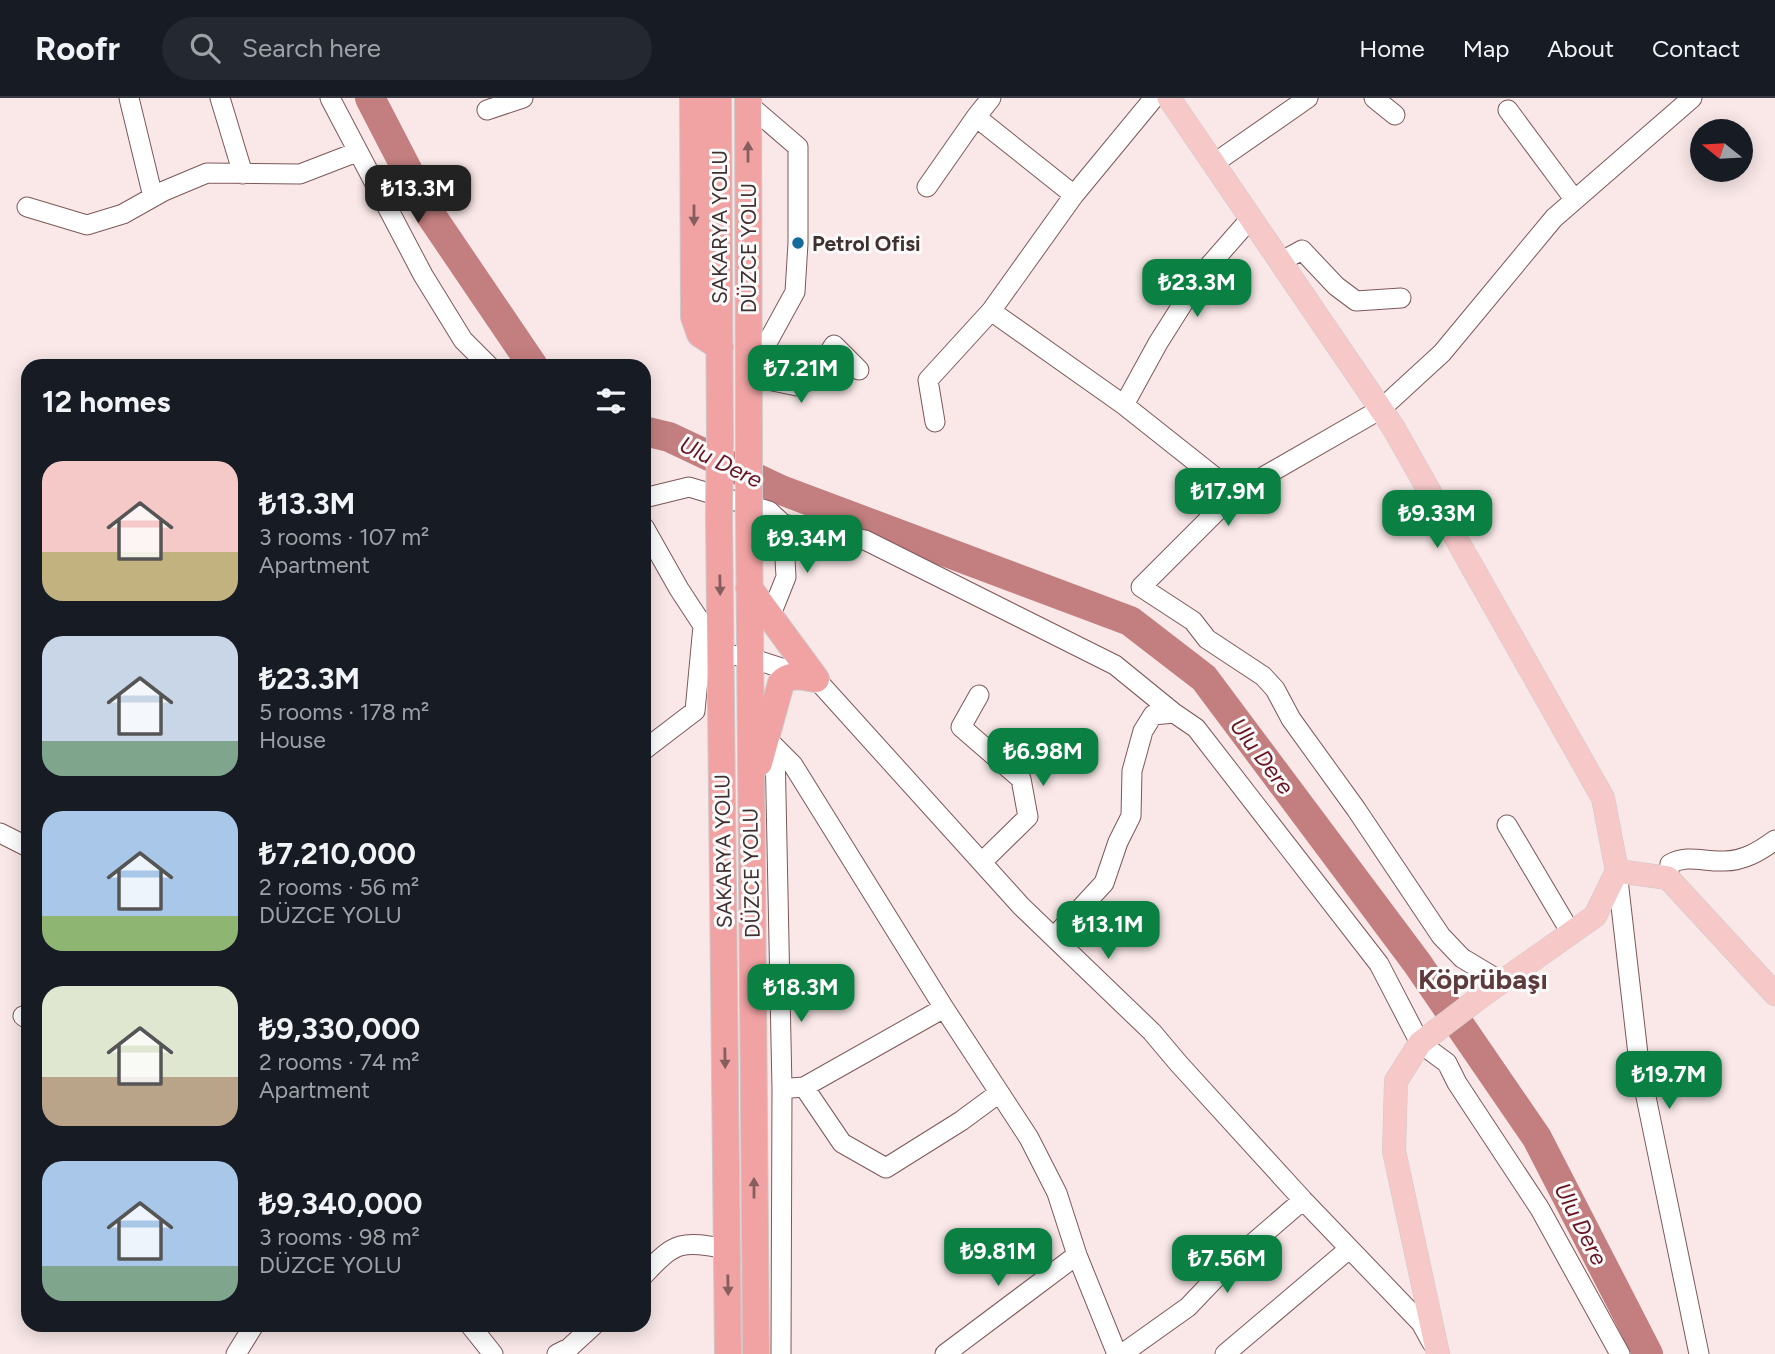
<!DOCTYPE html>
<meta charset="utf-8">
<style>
:root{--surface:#171b24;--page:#242831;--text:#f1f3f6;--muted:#9ea1a6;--line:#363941;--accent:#0b8043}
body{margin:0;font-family:Figtree,sans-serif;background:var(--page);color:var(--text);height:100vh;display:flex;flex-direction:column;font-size:26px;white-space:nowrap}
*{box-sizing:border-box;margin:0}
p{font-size:23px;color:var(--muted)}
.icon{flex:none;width:38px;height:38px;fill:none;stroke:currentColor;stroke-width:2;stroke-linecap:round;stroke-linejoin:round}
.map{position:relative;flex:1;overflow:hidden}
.panel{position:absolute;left:21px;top:261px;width:630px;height:973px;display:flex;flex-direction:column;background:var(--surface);border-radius:21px;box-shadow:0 4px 18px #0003}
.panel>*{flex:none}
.needle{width:46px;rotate:288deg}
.fabs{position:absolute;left:1690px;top:21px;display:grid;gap:14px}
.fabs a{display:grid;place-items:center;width:63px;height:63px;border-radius:50%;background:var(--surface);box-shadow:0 4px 18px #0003;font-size:35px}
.price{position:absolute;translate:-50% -60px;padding:0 16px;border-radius:14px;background:var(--accent);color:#fff;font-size:23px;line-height:46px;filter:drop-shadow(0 2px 4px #0008)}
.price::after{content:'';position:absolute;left:50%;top:42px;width:21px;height:16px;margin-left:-10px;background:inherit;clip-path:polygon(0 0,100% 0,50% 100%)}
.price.active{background:#222;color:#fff}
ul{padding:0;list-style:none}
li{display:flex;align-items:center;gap:21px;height:175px;padding:0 21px}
li span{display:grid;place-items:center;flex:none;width:196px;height:140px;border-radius:21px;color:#555}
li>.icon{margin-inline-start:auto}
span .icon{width:84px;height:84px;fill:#fffc;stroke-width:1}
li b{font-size:30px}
h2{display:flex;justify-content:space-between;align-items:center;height:84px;padding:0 21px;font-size:30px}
header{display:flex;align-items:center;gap:42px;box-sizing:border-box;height:98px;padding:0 35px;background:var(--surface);border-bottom:2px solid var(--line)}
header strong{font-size:33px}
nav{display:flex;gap:38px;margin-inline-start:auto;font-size:24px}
.search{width:490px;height:63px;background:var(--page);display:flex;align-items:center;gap:18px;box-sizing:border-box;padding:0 24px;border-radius:38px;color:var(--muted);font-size:26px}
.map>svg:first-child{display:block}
</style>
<header>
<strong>Roofr</strong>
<div class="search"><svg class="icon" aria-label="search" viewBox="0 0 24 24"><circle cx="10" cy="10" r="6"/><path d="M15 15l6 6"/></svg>Search here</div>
<nav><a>Home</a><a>Map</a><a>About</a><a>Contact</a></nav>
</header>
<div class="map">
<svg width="1775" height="1256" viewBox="0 0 1775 1256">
<rect width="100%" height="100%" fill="#fae8e8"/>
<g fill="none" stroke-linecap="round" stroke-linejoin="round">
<path stroke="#c37e7f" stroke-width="30" d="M 370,0 L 430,116 L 533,268
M 644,333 L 669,339 L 781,392 L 1130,523 L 1204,580 L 1417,865 L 1537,1040 L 1648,1256"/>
<g stroke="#7d5858" stroke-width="21">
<path id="minor" d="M 129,0 L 153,99
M 220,0 L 243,76
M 330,0 L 423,177 L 463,242 L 489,268
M 991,0 L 976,19 L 1074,97
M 1154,0 L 1074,97 L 991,213 L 1124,307 L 1235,395 L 1141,489 L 1193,523 L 1207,541 L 1263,578 L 1275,591 L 1291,621 L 1356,711 L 1441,838 L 1462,860 L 1502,884
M 1374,0 L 1395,17
M 748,6 L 798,49 L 798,145 L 795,194 L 749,278 L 797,288 L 812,281 L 834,247 L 859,272
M 487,12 L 523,0
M 1508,12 L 1574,101
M 1213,66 L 1308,0
M 927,89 L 976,19
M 27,109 L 87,127 L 123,116 L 164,93 L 207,75 L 300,76 L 357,54
M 1280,164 L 1302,152 L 1336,188 L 1356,203 L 1401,200
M 1124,307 L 1158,245 L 1201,177 L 1251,120
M 935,324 L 928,282 L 991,213
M 1235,395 L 1381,311 L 1442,255 L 1554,120 L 1692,0
M 644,400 L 689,389 L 769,413 L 783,426 L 865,442 L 1115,567 L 1174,615
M 644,429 L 679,491 L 721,555 L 750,560 L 816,581 L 1021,808 L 1152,934 L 1179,966 L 1303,1102 L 1421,1225 L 1432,1245
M 770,519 L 786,479 L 783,426
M 979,597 L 961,629 L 1021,681 L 1028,719 L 982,764
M 772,646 L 775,649 L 782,991 L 781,1256
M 775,649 L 793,667 L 944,910 L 1029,1040 L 1057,1095 L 1077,1157 L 1117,1256
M 644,652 L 695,613 L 703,528
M 1507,727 L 1571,835
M 0,735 L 28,749
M 1617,773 L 1639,965 L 1699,1256
M 1668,780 L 1670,766 C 1687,756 1704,764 1724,763 C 1744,763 1760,753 1775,742
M 1054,839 L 1104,785 L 1118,744 L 1131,718 L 1132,673 L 1143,633 L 1153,617 L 1174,615 L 1196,630 L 1379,866 L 1420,945 L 1447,965 L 1457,985 L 1540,1111 L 1620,1256
M 23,918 L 28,921
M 804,989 L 842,1045 L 886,1070 L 961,1023 L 999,995
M 791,990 L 804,989 L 944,910
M 644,1177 C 676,1142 682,1143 727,1151
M 470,1227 L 493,1256
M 236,1256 L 254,1227
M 557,1256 L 569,1250 L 594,1227
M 945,1256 L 1077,1157
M 1122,1256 L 1188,1209 L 1230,1165 L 1303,1102
M 1225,1256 L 1349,1151"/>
</g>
<g stroke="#cec9c9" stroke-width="24">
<path id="major" d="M 1169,0 L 1393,329 L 1603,700 L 1617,773 L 1595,818 L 1483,897 L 1420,945 L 1396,983 L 1394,1053 L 1438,1256
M 1617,773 L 1668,780 L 1775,896"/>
</g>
<g stroke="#cec9c9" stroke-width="28">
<path id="highway" d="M 693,0 L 694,219 L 700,236 L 720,249
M 718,0 L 720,342
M 748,0 L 749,342
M 719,419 L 728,1256
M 749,420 L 756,1256
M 749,490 L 816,581
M 759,665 L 781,585 C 790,575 803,579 816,581"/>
</g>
<use href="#minor" stroke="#fff" stroke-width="19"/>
<use href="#major" stroke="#f7c8c8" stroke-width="23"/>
<use href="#highway" stroke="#f1a3a4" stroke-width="26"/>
<g stroke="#cec9c9" stroke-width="28" stroke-linecap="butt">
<path id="highway-bridge" d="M 749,342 L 749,420
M 719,419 L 720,342"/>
</g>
<use href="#highway-bridge" stroke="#f1a3a4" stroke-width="26"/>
</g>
<defs><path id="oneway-solid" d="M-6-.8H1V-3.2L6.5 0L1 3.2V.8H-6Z" transform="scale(1.75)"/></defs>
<g fill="#875e5e">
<use href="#oneway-solid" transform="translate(748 54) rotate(-90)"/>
<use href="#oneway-solid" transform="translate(694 117) rotate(90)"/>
<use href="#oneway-solid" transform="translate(720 487) rotate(89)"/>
<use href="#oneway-solid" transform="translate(725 960) rotate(89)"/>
<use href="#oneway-solid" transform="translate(754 1090) rotate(-90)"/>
<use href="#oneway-solid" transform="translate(728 1187) rotate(89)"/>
</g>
<circle fill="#146a9b" stroke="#fafafa" stroke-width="2.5" cx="798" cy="145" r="7"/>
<g text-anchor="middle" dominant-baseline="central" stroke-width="6" stroke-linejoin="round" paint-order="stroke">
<g font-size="21" fill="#413030" stroke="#fafafa">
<text transform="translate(719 129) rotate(-90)">SAKARYA YOLU</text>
<text transform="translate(748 150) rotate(-90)">DÜZCE YOLU</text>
<text transform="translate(723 753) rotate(-91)">SAKARYA YOLU</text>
<text transform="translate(751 775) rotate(-91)">DÜZCE YOLU</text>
</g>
<g font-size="21" font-weight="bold" fill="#413030" stroke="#fafafa" text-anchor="start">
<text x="812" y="145">Petrol Ofisi</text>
</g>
<g font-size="23" font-style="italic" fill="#671420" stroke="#fafafa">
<text transform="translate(721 364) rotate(26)">Ulu Dere</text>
<text transform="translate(1262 658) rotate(53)">Ulu Dere</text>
<text transform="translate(1581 1126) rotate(63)">Ulu Dere</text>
</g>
<g font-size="28" font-weight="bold" fill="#5d3a3b" stroke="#fafafa">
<text x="1483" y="881">Köprübaşı</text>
</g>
</g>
</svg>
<div class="fabs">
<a><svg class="needle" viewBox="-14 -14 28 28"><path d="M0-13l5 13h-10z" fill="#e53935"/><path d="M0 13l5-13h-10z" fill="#9ea1a6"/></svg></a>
</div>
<b class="price active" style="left:418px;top:127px">₺13.3M</b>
<b class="price" style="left:1197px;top:221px">₺23.3M</b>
<b class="price" style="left:801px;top:307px">₺7.21M</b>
<b class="price" style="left:1228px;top:430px">₺17.9M</b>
<b class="price" style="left:1437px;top:452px">₺9.33M</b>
<b class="price" style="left:807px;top:477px">₺9.34M</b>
<b class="price" style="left:1043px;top:690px">₺6.98M</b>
<b class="price" style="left:1108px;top:863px">₺13.1M</b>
<b class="price" style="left:801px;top:926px">₺18.3M</b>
<b class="price" style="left:1669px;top:1013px">₺19.7M</b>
<b class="price" style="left:998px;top:1190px">₺9.81M</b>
<b class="price" style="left:1227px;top:1197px">₺7.56M</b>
<section class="panel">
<h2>12 homes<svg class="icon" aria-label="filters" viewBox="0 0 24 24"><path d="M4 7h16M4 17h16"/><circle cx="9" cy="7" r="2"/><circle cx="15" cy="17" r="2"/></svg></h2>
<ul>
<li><span style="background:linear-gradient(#f6c9c9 65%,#c2b280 0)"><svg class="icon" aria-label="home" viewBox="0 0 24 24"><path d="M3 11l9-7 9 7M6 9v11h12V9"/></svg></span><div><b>₺13.3M</b><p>3 rooms · 107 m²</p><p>Apartment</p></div></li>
<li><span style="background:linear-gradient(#c9d6e8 75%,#7fa58c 0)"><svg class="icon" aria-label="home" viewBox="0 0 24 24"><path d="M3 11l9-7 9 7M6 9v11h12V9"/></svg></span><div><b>₺23.3M</b><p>5 rooms · 178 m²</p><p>House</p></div></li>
<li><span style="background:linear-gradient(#a9c7e8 75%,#8fb573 0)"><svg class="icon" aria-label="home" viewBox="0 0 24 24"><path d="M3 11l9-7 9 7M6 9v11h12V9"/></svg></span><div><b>₺7,210,000</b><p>2 rooms · 56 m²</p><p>DÜZCE YOLU</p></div></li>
<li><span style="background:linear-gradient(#dfe7d0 65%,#b9a48a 0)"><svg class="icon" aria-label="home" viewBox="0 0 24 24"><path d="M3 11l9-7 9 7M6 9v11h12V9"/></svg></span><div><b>₺9,330,000</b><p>2 rooms · 74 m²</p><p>Apartment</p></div></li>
<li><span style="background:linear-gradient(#a9c7e8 75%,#7fa58c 0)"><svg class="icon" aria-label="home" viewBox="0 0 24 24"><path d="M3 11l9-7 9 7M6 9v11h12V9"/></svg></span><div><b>₺9,340,000</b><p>3 rooms · 98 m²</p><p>DÜZCE YOLU</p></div></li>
</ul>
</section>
</div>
